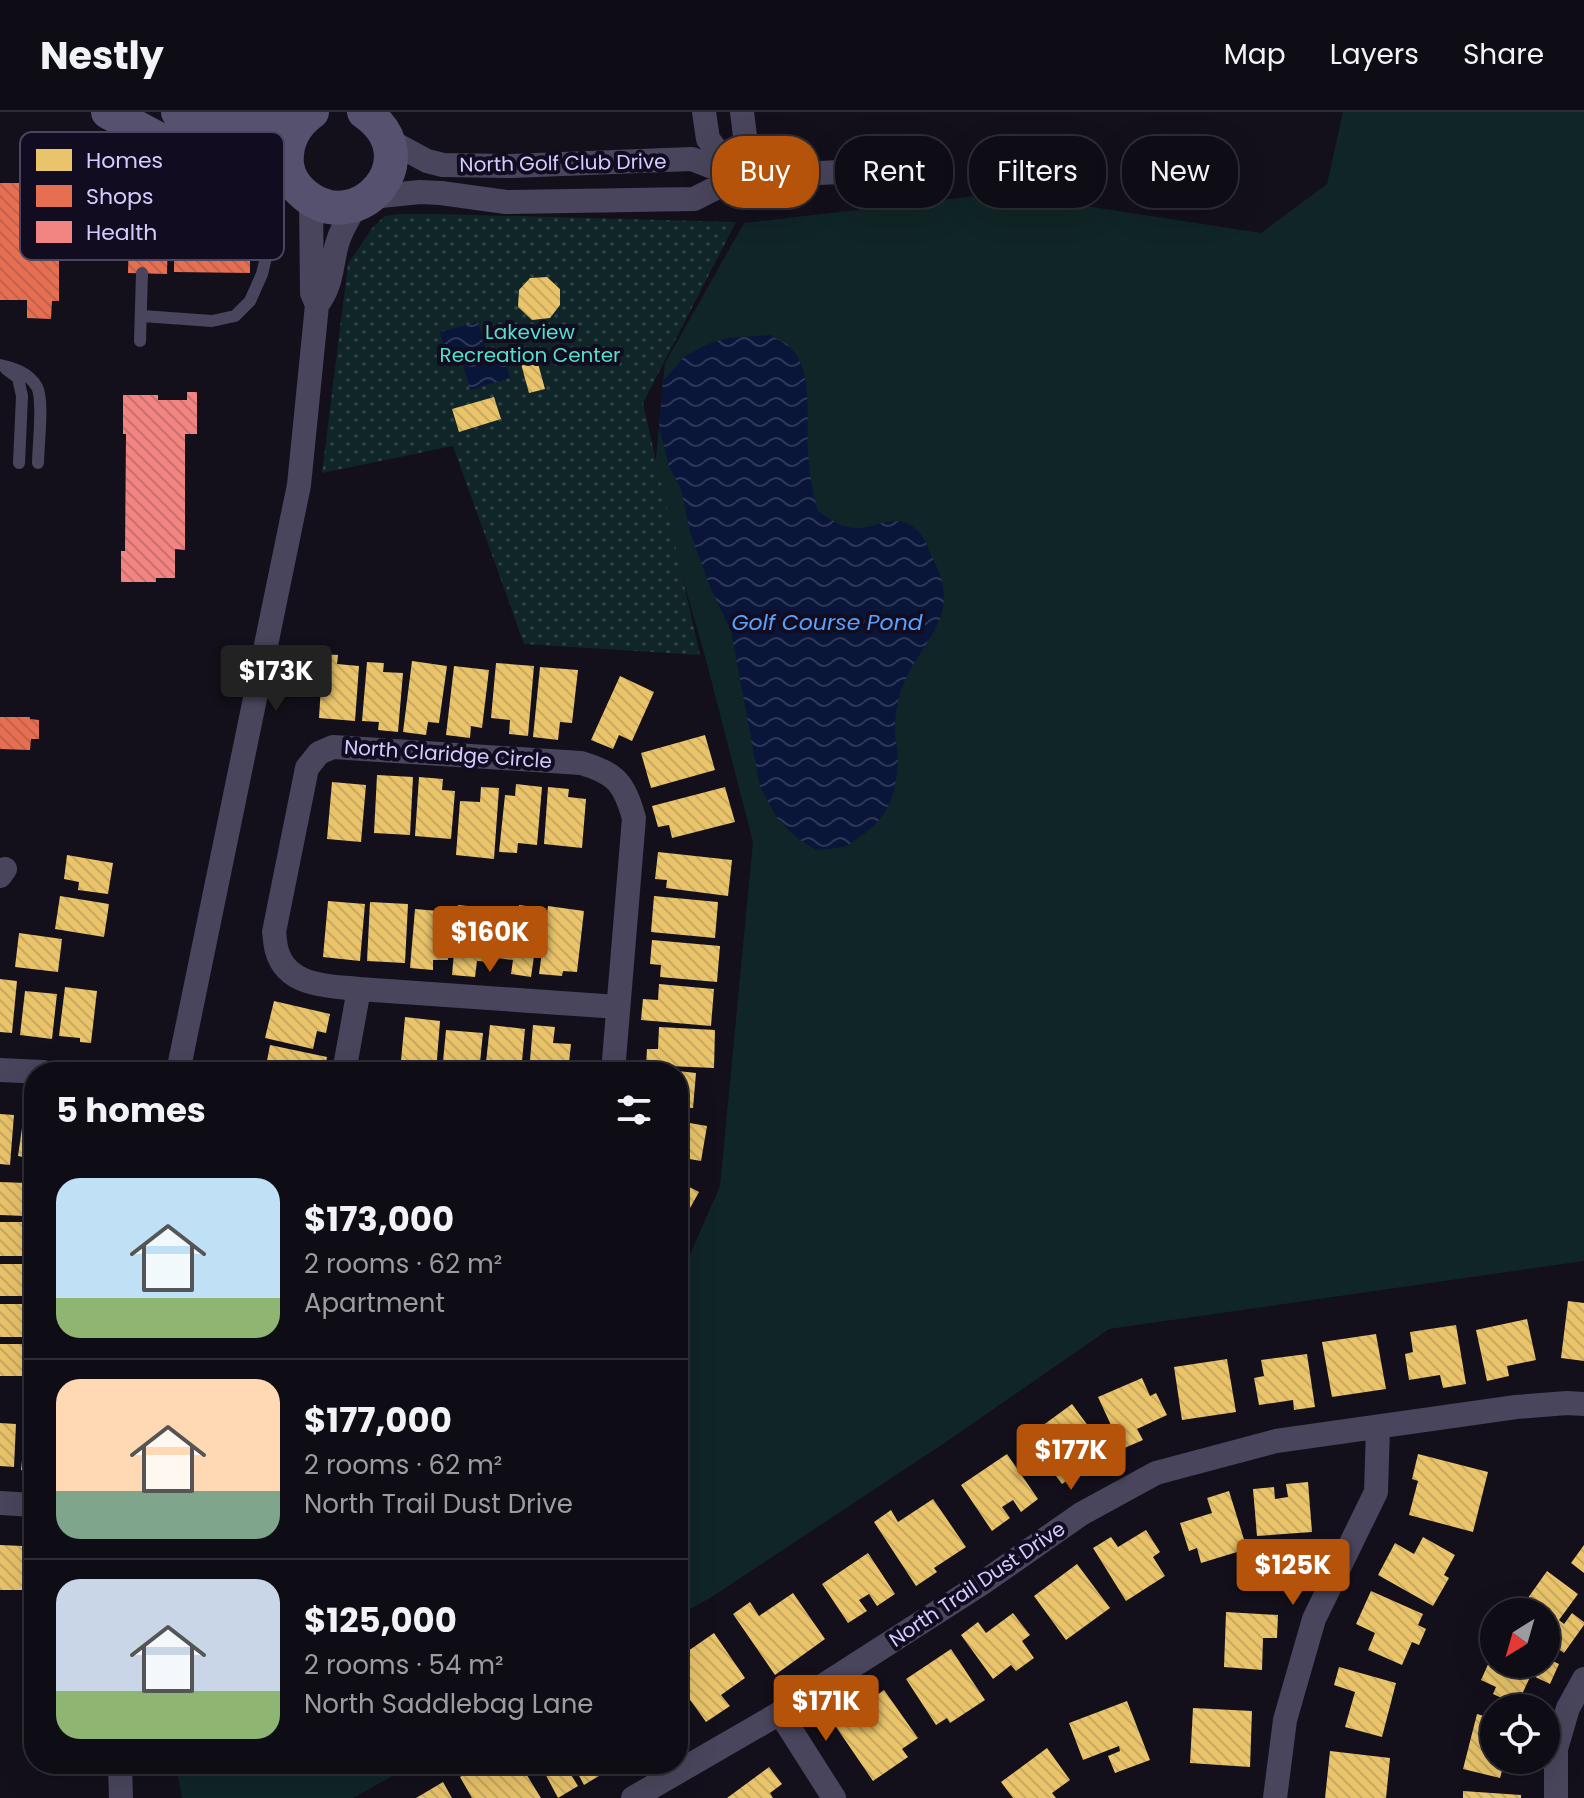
<!DOCTYPE html>
<meta charset="utf-8">
<style>
:root{--surface:#0e0c14;--page:#17151d;--text:#f1f3f6;--muted:#9b9ba0;--line:#2e2c34;--accent:#b45309}
body{margin:0;font-family:Poppins,sans-serif;background:var(--page);color:var(--text);height:100vh;display:flex;flex-direction:column;font-size:30px;white-space:nowrap}
*{box-sizing:border-box;margin:0}
p{font-size:26px;color:var(--muted)}
.icon{flex:none;width:44px;height:44px;fill:none;stroke:currentColor;stroke-width:2;stroke-linecap:round;stroke-linejoin:round}
.map{position:relative;flex:1;overflow:hidden}
.side{position:absolute;left:24px;top:950px;width:664px;height:712px;display:flex;flex-direction:column;background:var(--surface);border-radius:32px;box-shadow:0 8px 32px #0002,0 0 0 2px var(--line)}
.side>*{flex:none}
.banner{position:absolute;left:712px;top:24px;width:752px;height:72px;display:flex;gap:16px}
.needle{width:52px;rotate:217deg}
.fabs{position:absolute;left:1480px;top:1486px;display:grid;gap:16px}
.fabs a{display:grid;place-items:center;width:80px;height:80px;border-radius:50%;background:var(--surface);box-shadow:0 8px 32px #0002,0 0 0 2px var(--line);font-size:40px}
.price{position:absolute;translate:-50% -68px;padding:0 18px;border-radius:8px;background:var(--accent);color:#fff;font-size:26px;line-height:52px;filter:drop-shadow(0 2px 4px #0008)}
.price::after{content:'';position:absolute;left:50%;top:48px;width:24px;height:18px;margin-left:-12px;background:inherit;clip-path:polygon(0 0,100% 0,50% 100%)}
.price.active{background:#222;color:#fff}
ul{padding:0;list-style:none}
li{display:flex;align-items:center;gap:24px;height:200px;padding:0 32px}
li+li{border-top:2px solid var(--line)}
li span{display:grid;place-items:center;flex:none;width:224px;height:160px;border-radius:24px;color:#555}
li>.icon{margin-inline-start:auto}
span .icon{width:96px;height:96px;fill:#fffc;stroke-width:1}
li b{font-size:34px}
h2{display:flex;justify-content:space-between;align-items:center;height:96px;padding:0 32px;font-size:34px}
.tag{padding:0 28px;border-radius:32px;background:var(--surface);box-shadow:0 8px 32px #0002,0 0 0 2px var(--line);font-size:28px;line-height:72px}
.tag.active{background:var(--accent);color:#fff}
header{display:flex;align-items:center;gap:48px;box-sizing:border-box;height:112px;padding:0 40px;background:var(--surface);border-bottom:2px solid var(--line)}
header strong{font-size:38px}
nav{display:flex;gap:44px;margin-inline-start:auto;font-size:28px}
.map>svg:first-child{display:block}
</style>
<header>
<strong>Nestly</strong>
<nav><a>Map</a><a>Layers</a><a>Share</a></nav>
</header>
<div class="map">
<svg width="1584" height="1686" viewBox="0 0 1584 1686">
<defs>
<pattern id="park-dots" width="8" height="8" patternUnits="userSpaceOnUse" patternTransform="scale(2)"><rect width="8" height="8" fill="#102527"/><path d="M2 2h.1M6 6h.1" fill="none" stroke="#324347" stroke-width="1.8" stroke-linecap="round"/></pattern>
<pattern id="water-waves" width="16" height="10" patternUnits="userSpaceOnUse" patternTransform="scale(2)"><rect width="16" height="10" fill="#0a1639"/><path d="M0 5q4-4 8 0t8 0" fill="none" stroke="#2d3757"/></pattern>
<pattern id="homes-back-hatch" width="6" height="6" patternUnits="userSpaceOnUse" patternTransform="scale(2)"><rect width="6" height="6" fill="#e9c46a"/><path d="M-1 5l2 2M0 0l6 6M5-1l2 2" fill="none" stroke="#c7a964"/></pattern>
<pattern id="shops-back-hatch" width="6" height="6" patternUnits="userSpaceOnUse" patternTransform="scale(2)"><rect width="6" height="6" fill="#e76f51"/><path d="M-1 5l2 2M0 0l6 6M5-1l2 2" fill="none" stroke="#bd6250"/></pattern>
<pattern id="health-back-hatch" width="6" height="6" patternUnits="userSpaceOnUse" patternTransform="scale(2)"><rect width="6" height="6" fill="#f28482"/><path d="M-1 5l2 2M0 0l6 6M5-1l2 2" fill="none" stroke="#c67274"/></pattern>
</defs>
<rect width="100%" height="100%" fill="#13101b"/>
<path fill="#102527" d="M 1343,0 L 1584,0 L 1584,1149 L 1109,1217 L 943,1332 L 710,1486 L 678,1504 L 678,1156 L 689,1145 L 720,1074 L 753,730 L 706,548 L 654,366 L 665,251 L 744,111 L 1001,81 L 1261,121 L 1327,72 Z
M 176,1652 L 414,1652 L 353,1686 L 182,1686 Z"/>
<path fill="url(#park-dots)" d="M 398,102 L 440,102 L 736,110 L 643,291 L 700,543 L 524,532 L 453,334 L 322,361 L 348,152 L 373,115 L 385,104 Z"/>
<path fill="url(#water-waves)" d="M 478,210 L 487,242 L 502,238 L 510,266 L 470,278 L 460,241 L 447,244 L 440,220 Z
M 770,223 C 777,227 786,230 791,236 C 814,261 806,307 808,338 C 809,359 812,379 818,399 C 831,408 845,418 862,416 C 883,413 899,400 919,420 C 925,426 929,439 933,447 C 966,509 915,530 899,585 C 897,594 895,606 895,615 C 894,625 898,636 898,646 C 897,679 890,705 861,724 C 856,727 851,732 846,734 C 837,737 825,737 816,738 L 797,726 L 777,706 L 760,675 L 731,519 L 710,475 L 690,420 L 681,377 L 669,354 L 659,316 L 663,269 L 685,244 L 708,232 L 727,226 Z"/>
<path fill="url(#homes-back-hatch)" d="M 547,165 L 560,177 L 560,193 L 550,206 L 532,208 L 518,195 L 519,178 L 530,166 Z
M 534,237 L 545,277 L 529,281 L 518,241 Z
M 494,285 L 501,307 L 459,320 L 452,297 Z
M 323,542 L 338,543 L 337,552 L 359,554 L 355,609 L 319,606 Z
M 412,549 L 447,554 L 439,611 L 428,610 L 426,623 L 403,620 Z
M 367,550 L 384,551 L 383,560 L 403,561 L 398,620 L 378,618 L 379,610 L 362,609 Z
M 496,551 L 534,554 L 528,624 L 509,622 L 510,608 L 491,606 Z
M 454,554 L 489,558 L 482,616 L 471,614 L 470,626 L 446,623 Z
M 540,555 L 578,558 L 572,611 L 560,610 L 558,628 L 533,625 Z
M 620,564 L 654,580 L 632,629 L 619,623 L 613,637 L 591,628 Z
M 705,623 L 715,658 L 651,676 L 641,641 Z
M 377,663 L 413,665 L 410,723 L 374,721 Z
M 419,665 L 443,667 L 442,678 L 455,679 L 451,727 L 415,724 Z
M 332,670 L 366,673 L 361,730 L 327,727 Z
M 516,672 L 542,675 L 537,733 L 518,731 L 517,741 L 499,740 L 505,683 L 515,684 Z
M 481,675 L 499,676 L 494,747 L 456,743 L 460,689 L 480,690 Z
M 548,675 L 569,677 L 568,685 L 586,687 L 582,736 L 544,732 Z
M 725,675 L 735,710 L 672,726 L 669,713 L 658,715 L 652,694 Z
M 658,740 L 732,748 L 728,784 L 666,776 L 667,768 L 655,767 Z
M 67,743 L 113,751 L 108,782 L 78,778 L 79,770 L 64,767 Z
M 60,784 L 109,792 L 104,825 L 55,817 Z
M 654,784 L 718,790 L 715,826 L 651,820 Z
M 328,789 L 365,792 L 360,849 L 323,845 Z
M 370,790 L 408,792 L 405,851 L 367,849 Z
M 458,793 L 496,797 L 491,850 L 477,849 L 475,865 L 452,863 Z
M 519,793 L 541,796 L 531,865 L 511,862 L 513,848 L 497,846 L 503,799 L 518,802 Z
M 548,794 L 584,799 L 577,860 L 563,859 L 562,864 L 539,862 Z
M 415,797 L 450,800 L 448,848 L 433,848 L 433,858 L 410,856 Z
M 19,821 L 62,827 L 58,860 L 15,855 Z
M 652,828 L 720,834 L 717,870 L 660,865 L 661,853 L 650,852 Z
M 0,867 L 17,869 L 12,921 L 0,920 Z
M 659,872 L 714,877 L 711,914 L 641,908 L 643,887 L 658,888 Z
M 65,875 L 97,879 L 91,931 L 80,930 L 80,926 L 59,924 Z
M 25,879 L 57,882 L 52,927 L 20,923 Z
M 274,889 L 330,902 L 326,921 L 317,919 L 313,937 L 265,926 Z
M 405,905 L 440,909 L 436,960 L 400,960 Z
M 490,913 L 525,917 L 521,960 L 485,960 Z
M 533,913 L 555,915 L 553,931 L 571,932 L 568,960 L 529,960 Z
M 659,915 L 715,918 L 714,956 L 646,953 L 647,937 L 658,937 Z
M 446,918 L 483,921 L 479,960 L 442,960 Z
M 270,933 L 327,945 L 324,960 L 255,960 L 257,952 L 266,954 Z
M 678,959 L 696,961 L 693,996 L 678,995 Z
M 0,1002 L 14,1003 L 10,1053 L 0,1052 Z
M 24,1002 L 34,1004 L 34,1047 L 18,1044 Z
M 678,1009 L 707,1014 L 701,1049 L 678,1045 Z
M 678,1069 L 699,1080 L 681,1112 L 678,1111 Z
M 0,1070 L 27,1071 L 25,1104 L 0,1103 Z
M 0,1110 L 30,1110 L 30,1144 L 0,1144 Z
M 0,1152 L 27,1152 L 27,1184 L 0,1184 Z
M 1568,1189 L 1584,1191 L 1584,1249 L 1561,1246 Z
M 0,1192 L 22,1192 L 22,1225 L 0,1225 Z
M 1527,1207 L 1536,1248 L 1507,1254 L 1509,1264 L 1487,1269 L 1476,1218 Z
M 1456,1213 L 1466,1272 L 1443,1276 L 1440,1263 L 1409,1268 L 1405,1242 L 1413,1240 L 1410,1220 Z
M 1376,1222 L 1386,1277 L 1332,1285 L 1322,1230 Z
M 0,1232 L 28,1232 L 29,1264 L 0,1264 Z
M 1307,1242 L 1315,1295 L 1294,1298 L 1293,1288 L 1259,1293 L 1254,1266 L 1264,1264 L 1261,1248 Z
M 1227,1247 L 1236,1300 L 1182,1308 L 1174,1255 Z
M 1142,1266 L 1150,1284 L 1156,1281 L 1167,1303 L 1137,1317 L 1143,1328 L 1122,1337 L 1098,1285 Z
M 1072,1292 L 1108,1341 L 1090,1353 L 1081,1341 L 1071,1349 L 1079,1360 L 1062,1372 L 1027,1325 Z
M 0,1311 L 16,1312 L 14,1355 L 0,1354 Z
M 26,1311 L 34,1312 L 34,1360 L 21,1358 Z
M 1007,1342 L 1038,1387 L 1021,1400 L 1013,1388 L 1002,1395 L 1010,1406 L 992,1419 L 961,1373 Z
M 1418,1342 L 1488,1360 L 1473,1420 L 1409,1403 L 1418,1369 L 1412,1367 Z
M 1308,1370 L 1312,1420 L 1257,1424 L 1253,1377 L 1274,1375 L 1275,1387 L 1288,1385 L 1286,1372 Z
M 1229,1379 L 1247,1437 L 1201,1451 L 1197,1436 L 1189,1439 L 1180,1411 L 1212,1401 L 1207,1386 Z
M 933,1387 L 966,1435 L 934,1456 L 937,1460 L 916,1474 L 874,1410 L 891,1398 L 898,1410 Z
M 1146,1418 L 1160,1440 L 1153,1445 L 1165,1464 L 1126,1489 L 1093,1436 L 1111,1425 L 1118,1435 Z
M 1423,1425 L 1455,1443 L 1444,1463 L 1449,1466 L 1433,1494 L 1378,1463 L 1395,1431 L 1414,1442 Z
M 0,1433 L 23,1434 L 22,1478 L 0,1478 Z
M 1584,1433 L 1584,1461 L 1571,1451 Z
M 868,1441 L 895,1482 L 877,1494 L 869,1482 L 859,1488 L 867,1499 L 848,1511 L 822,1472 Z
M 1077,1452 L 1110,1496 L 1066,1528 L 1034,1484 Z
M 1547,1459 L 1578,1482 L 1559,1508 L 1564,1512 L 1572,1501 L 1584,1510 L 1584,1513 L 1564,1541 L 1546,1528 L 1546,1500 L 1518,1500 Z
M 1371,1479 L 1423,1502 L 1418,1513 L 1426,1517 L 1419,1533 L 1412,1530 L 1402,1553 L 1368,1538 L 1375,1521 L 1356,1512 Z
M 793,1481 L 825,1527 L 775,1563 L 733,1502 L 750,1490 L 759,1504 Z
M 1226,1500 L 1278,1503 L 1277,1526 L 1263,1526 L 1262,1558 L 1224,1555 Z
M 1013,1501 L 1030,1523 L 1022,1529 L 1034,1546 L 1016,1559 L 1011,1553 L 993,1567 L 961,1523 L 978,1510 L 986,1521 Z
M 714,1521 L 745,1566 L 721,1583 L 730,1594 L 706,1610 L 678,1571 L 678,1546 Z
M 951,1537 L 985,1588 L 950,1611 L 947,1606 L 936,1613 L 906,1567 Z
M 1494,1539 L 1494,1552 L 1546,1552 L 1546,1546 L 1559,1552 L 1550,1572 L 1531,1563 L 1517,1593 L 1493,1582 L 1496,1575 L 1481,1568 Z
M 1339,1555 L 1396,1571 L 1382,1625 L 1345,1615 L 1355,1580 L 1334,1573 Z
M 884,1578 L 918,1626 L 902,1637 L 908,1645 L 873,1669 L 832,1609 L 852,1595 L 855,1599 Z
M 1127,1589 L 1150,1648 L 1115,1661 L 1108,1644 L 1120,1639 L 1119,1634 L 1083,1648 L 1069,1611 Z
M 1193,1596 L 1252,1599 L 1250,1655 L 1190,1651 Z
M 1477,1602 L 1494,1607 L 1494,1648 L 1505,1648 L 1500,1666 L 1463,1657 Z
M 1047,1636 L 1070,1668 L 1052,1681 L 1056,1686 L 1013,1686 L 1001,1670 Z
M 1330,1639 L 1390,1646 L 1386,1686 L 1325,1686 Z
M 482,1652 L 520,1652 L 541,1686 L 472,1686 L 460,1665 Z
M 540,1652 L 610,1652 L 612,1656 L 584,1673 L 576,1658 L 570,1661 L 578,1674 L 558,1686 Z
M 769,1655 L 782,1672 L 770,1681 L 773,1686 L 727,1686 Z
M 443,1670 L 452,1686 L 416,1686 Z
M 1463,1679 L 1521,1683 L 1521,1686 L 1463,1686 Z"/>
<path fill="url(#shops-back-hatch)" d="M 0,71 L 26,71 L 26,81 L 59,81 L 59,189 L 52,189 L 51,207 L 27,206 L 27,188 L 0,188 Z
M 129,121 L 168,122 L 167,162 L 128,161 Z
M 174,142 L 250,143 L 250,161 L 174,160 Z
M 0,605 L 30,605 L 30,607 L 39,608 L 39,627 L 31,627 L 30,638 L 0,637 Z"/>
<path fill="url(#health-back-hatch)" d="M 187,280 L 197,280 L 197,322 L 185,322 L 185,438 L 175,437 L 175,466 L 156,466 L 156,470 L 121,470 L 121,439 L 125,439 L 126,322 L 123,322 L 123,283 L 158,283 L 158,288 L 187,288 Z"/>
<g fill="none" stroke-linecap="round" stroke-linejoin="round">
<path stroke="#49455c" stroke-width="12" d="M 89,82 L 167,90
M 139,87 L 140,121
M 142,204 L 212,209 L 235,204 L 250,189 L 262,162 L 268,137 L 263,125 L 245,115
M 140,229 L 142,161
M 0,253 C 14,256 29,261 37,275 C 44,288 38,335 38,351
M 6,257 L 18,266 L 22,284 L 19,351"/>
<path stroke="#49455c" stroke-width="24" d="M 704,0 L 708,27 L 736,63
M 390,29 L 427,49 L 443,53 L 511,54 L 692,47 L 738,65
M 738,65 L 745,24 L 742,0
M 371,85 L 420,80 L 441,81 L 506,90 L 694,87 L 738,65 L 924,56
M 317,193 C 332,174 331,155 337,132 C 341,118 349,105 357,92
M 0,764 L 5,757
M 359,877 L 618,895
M 0,958 L 43,960
M 178,960 L 299,373 L 317,193 L 312,181 L 311,88
M 344,960 L 359,877 C 330,874 287,875 277,839 C 275,833 275,826 274,820 L 307,656 L 319,641 L 333,635 L 581,651 C 616,661 624,671 634,706 L 613,960
M 0,1391 L 34,1393
M 780,1601 L 834,1686
M 120,1652 L 121,1686
M 633,1686 L 780,1601 L 981,1472 L 1081,1402 L 1156,1361 L 1276,1329 L 1516,1295 L 1567,1291 L 1584,1292
M 1275,1686 L 1285,1608 L 1314,1507 L 1376,1380 L 1378,1315
M 1556,1686 L 1556,1637 L 1568,1596 L 1584,1567"/>
<path stroke="#55516f" stroke-width="34" d="M 108,0 L 164,30 L 211,40 L 254,44 L 267,49 L 289,62
M 178,0 C 216,15 258,17 299,10
M 312,0 C 294,13 285,30 287,53 C 289,66 295,75 305,83 C 358,127 431,46 364,0"/>
</g>
<g text-anchor="middle" dominant-baseline="central" stroke-width="8" stroke-linejoin="round" paint-order="stroke">
<g font-size="20" fill="#d5cbff" stroke="#110c1f">
<text transform="translate(563 51) rotate(-1)">North Golf Club Drive</text>
<text transform="translate(448 642) rotate(4)">North Claridge Circle</text>
<text transform="translate(977 1472) rotate(-34)">North Trail Dust Drive</text>
</g>
<g font-size="20" fill="#56dfc9" stroke="#110c1f">
<text x="530" y="220">Lakeview<tspan x="530" dy="23">Recreation Center</tspan></text>
</g>
<g font-size="22" font-style="italic" fill="#59a3ff" stroke="#110c1f">
<text x="827" y="510">Golf Course Pond</text>
</g>
</g>
<rect x="20" y="20" width="264" height="128" rx="12" fill="#110c1f" stroke="#4c4562" stroke-width="2"/>
<rect x="36" y="37" width="36" height="22" fill="#e9c46a"/>
<rect x="36" y="73" width="36" height="22" fill="#e76f51"/>
<rect x="36" y="109" width="36" height="22" fill="#f28482"/>
<g font-size="22" fill="#d5cbff">
<text x="86" y="56">Homes</text>
<text x="86" y="92">Shops</text>
<text x="86" y="128">Health</text>
</g>
</svg>
<div class="fabs">
<a><svg class="needle" viewBox="-14 -14 28 28"><path d="M0-13l5 13h-10z" fill="#e53935"/><path d="M0 13l5-13h-10z" fill="#9b9ba0"/></svg></a>
<a><svg class="icon" aria-label="locate" viewBox="0 0 24 24"><circle cx="12" cy="12" r="6"/><path d="M12 2v4M12 18v4M2 12h4M18 12h4"/></svg></a>
</div>
<b class="price active" style="left:276px;top:601px">$173K</b>
<b class="price" style="left:490px;top:862px">$160K</b>
<b class="price" style="left:1071px;top:1380px">$177K</b>
<b class="price" style="left:1293px;top:1495px">$125K</b>
<b class="price" style="left:826px;top:1631px">$171K</b>
<div class="banner">
<a class="tag active">Buy</a>
<a class="tag">Rent</a>
<a class="tag">Filters</a>
<a class="tag">New</a>
</div>
<section class="side">
<h2>5 homes<svg class="icon" aria-label="filters" viewBox="0 0 24 24"><path d="M4 7h16M4 17h16"/><circle cx="9" cy="7" r="2"/><circle cx="15" cy="17" r="2"/></svg></h2>
<ul>
<li><span style="background:linear-gradient(#bfe0f5 75%,#8fb573 0)"><svg class="icon" aria-label="home" viewBox="0 0 24 24"><path d="M3 11l9-7 9 7M6 9v11h12V9"/></svg></span><div><b>$173,000</b><p>2 rooms · 62 m²</p><p>Apartment</p></div></li>
<li><span style="background:linear-gradient(#ffd9b3 70%,#7fa58c 0)"><svg class="icon" aria-label="home" viewBox="0 0 24 24"><path d="M3 11l9-7 9 7M6 9v11h12V9"/></svg></span><div><b>$177,000</b><p>2 rooms · 62 m²</p><p>North Trail Dust Drive</p></div></li>
<li><span style="background:linear-gradient(#c9d6e8 70%,#8fb573 0)"><svg class="icon" aria-label="home" viewBox="0 0 24 24"><path d="M3 11l9-7 9 7M6 9v11h12V9"/></svg></span><div><b>$125,000</b><p>2 rooms · 54 m²</p><p>North Saddlebag Lane</p></div></li>
</ul>
</section>
</div>
